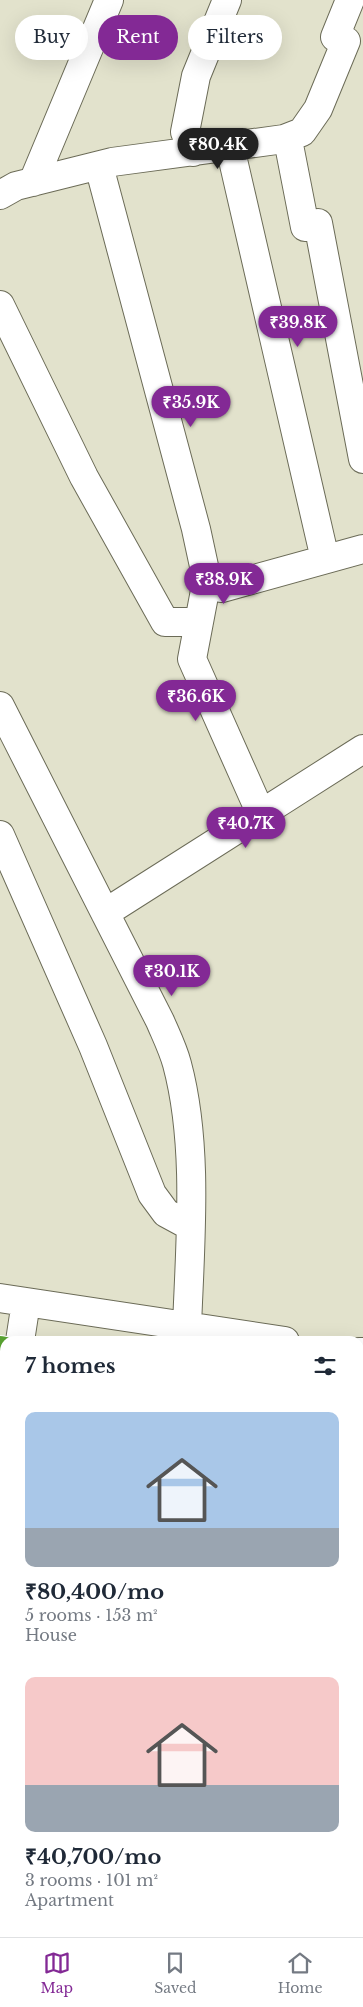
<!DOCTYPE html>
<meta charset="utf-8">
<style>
:root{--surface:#fff;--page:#f6f6f7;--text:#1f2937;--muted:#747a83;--line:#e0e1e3;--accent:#832995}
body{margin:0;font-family:"Libre Baskerville",serif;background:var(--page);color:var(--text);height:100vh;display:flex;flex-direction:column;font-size:19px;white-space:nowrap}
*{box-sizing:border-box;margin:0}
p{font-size:16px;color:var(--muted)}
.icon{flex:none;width:28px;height:28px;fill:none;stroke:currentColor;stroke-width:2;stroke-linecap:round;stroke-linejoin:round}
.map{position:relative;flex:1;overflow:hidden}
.sheet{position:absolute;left:0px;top:1336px;width:364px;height:601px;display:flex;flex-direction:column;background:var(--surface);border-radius:15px 15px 0 0;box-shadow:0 5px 20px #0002}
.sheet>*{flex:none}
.banner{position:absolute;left:15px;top:15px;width:334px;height:45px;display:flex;gap:10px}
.price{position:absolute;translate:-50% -42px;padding:0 11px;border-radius:18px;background:var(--accent);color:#fff;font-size:16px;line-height:32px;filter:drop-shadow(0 1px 2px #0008)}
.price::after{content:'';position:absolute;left:50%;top:30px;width:15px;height:11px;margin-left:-8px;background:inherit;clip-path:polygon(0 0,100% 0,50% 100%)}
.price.selected{background:#222;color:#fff}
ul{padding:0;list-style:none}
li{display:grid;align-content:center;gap:10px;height:265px;padding:0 25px}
li span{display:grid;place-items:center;height:155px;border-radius:10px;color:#555}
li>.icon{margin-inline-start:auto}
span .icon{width:90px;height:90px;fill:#fffc;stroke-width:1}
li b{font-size:21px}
h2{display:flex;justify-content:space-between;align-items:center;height:60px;padding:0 25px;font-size:21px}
.pill{padding:0 18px;border-radius:22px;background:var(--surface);box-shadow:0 5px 20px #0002;font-size:18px;line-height:45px}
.pill.selected{background:var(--accent);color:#fff}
.menu{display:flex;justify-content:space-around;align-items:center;height:70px;border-top:1px solid var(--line);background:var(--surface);font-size:14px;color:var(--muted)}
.menu a{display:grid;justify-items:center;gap:2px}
.menu .selected{color:var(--accent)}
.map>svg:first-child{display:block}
</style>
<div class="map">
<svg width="363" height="1937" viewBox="0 0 363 1937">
<rect width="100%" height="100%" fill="#e2e2cc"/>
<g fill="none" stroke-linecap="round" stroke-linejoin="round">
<g stroke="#6b6b57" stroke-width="30">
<path id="minor" d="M 335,37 L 350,0
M 284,139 L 289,145 L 305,227
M 230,147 L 325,559
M 193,152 L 185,132 L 196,76 L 227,0
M 99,166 L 196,529 L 207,580 L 213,586 L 222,588 L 363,549
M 33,182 L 109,0
M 0,195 L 16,186 L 112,162 L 284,139 L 302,132 L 318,109 L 346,41
M 318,223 L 363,459
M 0,305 L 84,477 L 165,622 L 199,622
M 207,580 L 192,659 L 261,814
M 0,706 L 160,1021 C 166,1035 173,1049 177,1064 C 199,1146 190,1243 187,1327
M 0,835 L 93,1046 L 152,1194 L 166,1213 L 190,1226
M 105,913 L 363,749
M 0,1298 L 285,1341
M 20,1341 L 26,1302
M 359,1352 L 363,1352
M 0,1377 L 5,1378
M 359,1427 L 363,1427"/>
</g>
<g stroke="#fff" stroke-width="30">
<path id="major" d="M 359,1400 L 363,1400"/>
</g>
<g stroke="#fff" stroke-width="30">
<path id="highway" d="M 0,1350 L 5,1351
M 13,1937 L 14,1932"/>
</g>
<use href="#minor" stroke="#fff" stroke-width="28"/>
<use href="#major" stroke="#9cc984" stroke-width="28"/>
<use href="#highway" stroke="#5aa532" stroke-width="28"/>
<path stroke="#616154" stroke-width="4" stroke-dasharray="2.5 5" stroke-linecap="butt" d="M 0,1650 L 5,1650
M 359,1701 L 363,1701
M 0,1728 L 5,1729
M 359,1776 L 363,1777
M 0,1787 L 5,1788
M 359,1834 L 363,1834"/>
</g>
</svg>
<b class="price selected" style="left:218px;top:170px">₹80.4K</b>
<b class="price" style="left:298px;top:348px">₹39.8K</b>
<b class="price" style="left:191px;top:428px">₹35.9K</b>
<b class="price" style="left:224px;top:605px">₹38.9K</b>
<b class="price" style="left:196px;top:722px">₹36.6K</b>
<b class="price" style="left:246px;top:849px">₹40.7K</b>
<b class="price" style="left:172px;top:997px">₹30.1K</b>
<div class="banner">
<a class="pill">Buy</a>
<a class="pill selected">Rent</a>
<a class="pill">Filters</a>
</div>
<section class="sheet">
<h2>7 homes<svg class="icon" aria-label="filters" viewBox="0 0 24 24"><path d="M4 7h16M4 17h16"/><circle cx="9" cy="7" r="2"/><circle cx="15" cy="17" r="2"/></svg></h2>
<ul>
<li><span style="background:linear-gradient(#a9c7e8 75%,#9aa5b1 0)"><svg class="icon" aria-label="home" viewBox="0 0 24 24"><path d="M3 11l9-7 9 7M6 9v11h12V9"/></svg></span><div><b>₹80,400/mo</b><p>5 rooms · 153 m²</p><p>House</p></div></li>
<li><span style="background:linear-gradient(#f6c9c9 70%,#9aa5b1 0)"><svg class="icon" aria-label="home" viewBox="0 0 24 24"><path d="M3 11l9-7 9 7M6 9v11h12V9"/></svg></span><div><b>₹40,700/mo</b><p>3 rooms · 101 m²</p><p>Apartment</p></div></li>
</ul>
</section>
</div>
<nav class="menu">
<a class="selected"><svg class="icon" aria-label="map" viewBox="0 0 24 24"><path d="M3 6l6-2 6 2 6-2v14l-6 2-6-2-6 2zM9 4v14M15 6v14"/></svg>Map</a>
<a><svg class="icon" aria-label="saved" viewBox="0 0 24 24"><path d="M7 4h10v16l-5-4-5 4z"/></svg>Saved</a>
<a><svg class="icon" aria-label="home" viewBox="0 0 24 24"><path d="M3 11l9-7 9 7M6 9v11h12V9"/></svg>Home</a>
</nav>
